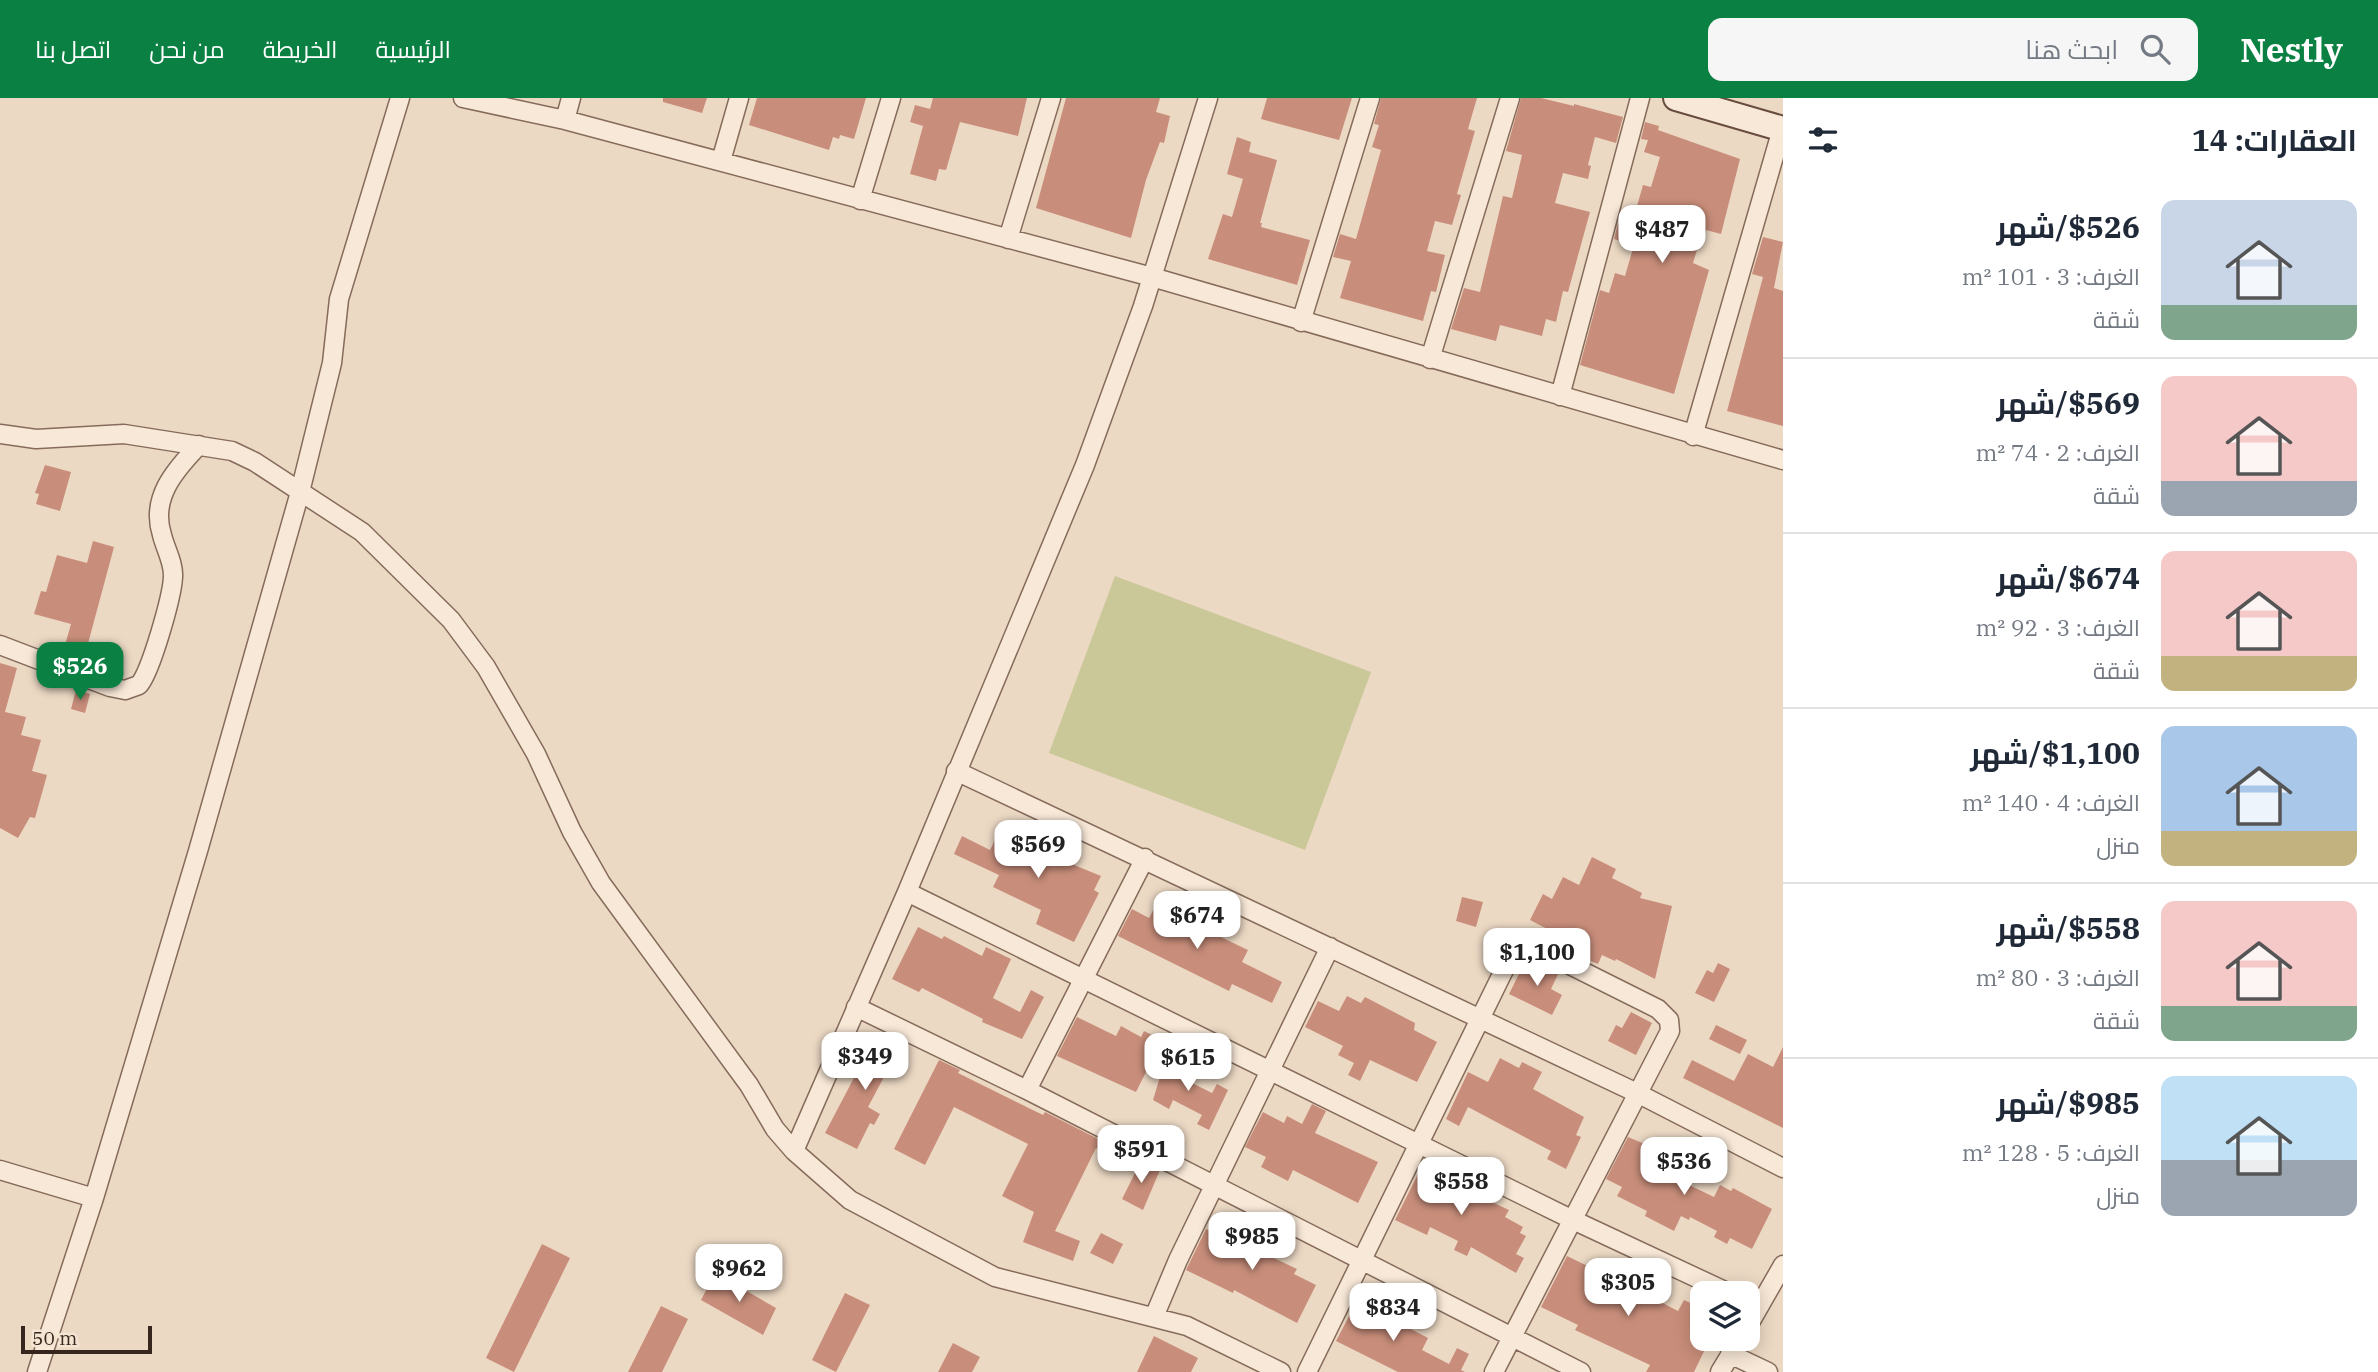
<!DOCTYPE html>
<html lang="ar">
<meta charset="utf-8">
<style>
:root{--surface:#fff;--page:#f6f6f7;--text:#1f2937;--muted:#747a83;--line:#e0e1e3;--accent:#0b8043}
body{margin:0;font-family:"IBM Plex Serif",Cairo,serif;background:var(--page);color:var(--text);direction:rtl;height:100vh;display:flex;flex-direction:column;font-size:26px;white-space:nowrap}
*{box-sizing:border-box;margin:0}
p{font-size:23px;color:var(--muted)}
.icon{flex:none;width:38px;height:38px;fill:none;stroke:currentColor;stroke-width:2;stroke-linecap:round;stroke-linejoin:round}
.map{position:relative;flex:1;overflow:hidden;direction:ltr}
.sheet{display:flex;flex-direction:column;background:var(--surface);width:595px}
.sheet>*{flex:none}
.controls{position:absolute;left:1690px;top:1183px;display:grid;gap:14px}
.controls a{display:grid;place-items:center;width:70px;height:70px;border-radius:14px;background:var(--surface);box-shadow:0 4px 18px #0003;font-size:35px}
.scale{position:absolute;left:21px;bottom:18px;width:131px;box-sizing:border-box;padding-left:7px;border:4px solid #37261e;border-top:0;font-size:19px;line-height:24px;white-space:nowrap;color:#37261e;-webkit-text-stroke:5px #f4e5d3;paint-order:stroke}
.price{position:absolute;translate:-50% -60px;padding:0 16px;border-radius:14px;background:#fff;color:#222;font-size:23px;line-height:46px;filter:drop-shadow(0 2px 4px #0008)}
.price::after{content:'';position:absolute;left:50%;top:42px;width:21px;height:16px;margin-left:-10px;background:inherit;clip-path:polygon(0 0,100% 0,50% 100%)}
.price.current{background:var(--accent);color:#fff}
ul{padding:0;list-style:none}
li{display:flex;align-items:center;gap:21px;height:175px;padding:0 21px}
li+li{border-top:2px solid var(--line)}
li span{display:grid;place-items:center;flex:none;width:196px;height:140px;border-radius:14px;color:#555}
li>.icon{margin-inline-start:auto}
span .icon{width:84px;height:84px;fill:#fffc;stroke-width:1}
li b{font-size:30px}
h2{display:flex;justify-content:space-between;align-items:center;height:84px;padding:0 21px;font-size:30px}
header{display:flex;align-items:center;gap:42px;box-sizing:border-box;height:98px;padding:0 35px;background:var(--accent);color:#fff}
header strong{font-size:33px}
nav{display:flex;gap:38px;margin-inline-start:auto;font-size:24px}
.search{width:490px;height:63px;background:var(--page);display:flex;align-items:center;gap:18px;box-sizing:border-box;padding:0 24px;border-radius:14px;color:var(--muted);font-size:26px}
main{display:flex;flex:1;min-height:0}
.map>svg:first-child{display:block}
</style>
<header>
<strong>Nestly</strong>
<div class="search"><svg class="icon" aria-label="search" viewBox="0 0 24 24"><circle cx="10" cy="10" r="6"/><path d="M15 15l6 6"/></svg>ابحث هنا</div>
<nav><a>الرئيسية</a><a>الخريطة</a><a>من نحن</a><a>اتصل بنا</a></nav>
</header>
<main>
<section class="sheet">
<h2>العقارات: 14<svg class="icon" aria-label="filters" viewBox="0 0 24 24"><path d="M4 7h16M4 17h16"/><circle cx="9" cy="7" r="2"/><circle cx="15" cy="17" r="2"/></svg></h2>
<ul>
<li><span style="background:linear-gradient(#c9d6e8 75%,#7fa58c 0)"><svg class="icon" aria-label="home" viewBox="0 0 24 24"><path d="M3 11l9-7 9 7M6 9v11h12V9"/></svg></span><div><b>$526/شهر</b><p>الغرف: 3 · 101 m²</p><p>شقة</p></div></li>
<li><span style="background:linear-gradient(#f6c9c9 75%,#9aa5b1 0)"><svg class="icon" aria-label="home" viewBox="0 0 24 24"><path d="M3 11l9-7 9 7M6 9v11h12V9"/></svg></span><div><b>$569/شهر</b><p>الغرف: 2 · 74 m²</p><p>شقة</p></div></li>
<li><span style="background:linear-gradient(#f6c9c9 75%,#c2b280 0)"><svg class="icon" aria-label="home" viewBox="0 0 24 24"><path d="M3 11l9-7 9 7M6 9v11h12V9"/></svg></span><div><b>$674/شهر</b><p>الغرف: 3 · 92 m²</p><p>شقة</p></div></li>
<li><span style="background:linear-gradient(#a9c7e8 75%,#c2b280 0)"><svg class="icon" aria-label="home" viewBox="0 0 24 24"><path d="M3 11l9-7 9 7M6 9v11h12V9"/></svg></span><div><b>$1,100/شهر</b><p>الغرف: 4 · 140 m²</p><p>منزل</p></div></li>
<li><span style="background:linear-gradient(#f6c9c9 75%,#7fa58c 0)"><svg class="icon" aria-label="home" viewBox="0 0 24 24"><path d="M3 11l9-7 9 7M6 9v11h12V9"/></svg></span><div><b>$558/شهر</b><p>الغرف: 3 · 80 m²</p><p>شقة</p></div></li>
<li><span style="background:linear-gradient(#bfe0f5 60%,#9aa5b1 0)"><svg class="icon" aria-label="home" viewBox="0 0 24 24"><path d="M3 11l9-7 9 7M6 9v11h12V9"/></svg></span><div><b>$985/شهر</b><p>الغرف: 5 · 128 m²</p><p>منزل</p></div></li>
</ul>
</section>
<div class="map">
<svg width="1783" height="1274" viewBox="0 0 1783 1274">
<rect width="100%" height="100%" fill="#ecd9c4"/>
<path fill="#cac798" d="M 1115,478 L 1371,574 L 1305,752 L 1049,655 Z"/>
<path fill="#c98e7b" d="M 663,0 L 707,0 L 702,15 L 663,4 Z
M 757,0 L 866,0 L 854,41 L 840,37 L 839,41 L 833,39 L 829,52 L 749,27 Z
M 933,0 L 1027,0 L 1018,38 L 960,24 L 946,72 L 939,71 L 936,83 L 910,76 L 923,28 L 910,24 L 915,7 L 930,11 Z
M 1066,0 L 1160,0 L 1156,14 L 1170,18 L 1164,45 L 1160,44 L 1146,82 L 1131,140 L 1036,110 Z
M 1267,0 L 1352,0 L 1339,42 L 1261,21 Z
M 1381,0 L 1477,0 L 1468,31 L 1475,33 L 1457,96 L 1461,97 L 1452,127 L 1435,123 L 1427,153 L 1445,157 L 1436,194 L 1431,193 L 1423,223 L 1340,200 L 1351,163 L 1333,159 L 1340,136 L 1356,141 L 1381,52 L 1372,49 L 1379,27 L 1374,26 Z
M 1521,0 L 1541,0 L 1574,8 L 1574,6 L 1623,19 L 1616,45 L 1595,39 L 1588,67 L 1591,68 L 1588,81 L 1563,75 L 1555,105 L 1590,114 L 1568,194 L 1563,193 L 1556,224 L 1546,221 L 1542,238 L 1500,227 L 1496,243 L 1451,231 L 1464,190 L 1480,194 L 1503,98 L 1512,100 L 1522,57 L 1506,53 Z
M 1645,24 L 1659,28 L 1658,32 L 1740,61 L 1721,136 L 1706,132 L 1705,136 L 1702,135 L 1693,165 L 1709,172 L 1674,296 L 1580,267 L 1600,192 L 1609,195 L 1615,175 L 1625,178 L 1634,147 L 1614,141 L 1618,125 L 1631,129 L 1643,87 L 1651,89 L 1660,59 L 1644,54 L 1648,42 L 1641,41 Z
M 1237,39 L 1251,44 L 1249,54 L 1277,62 L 1260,125 L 1262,125 L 1261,129 L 1310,142 L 1297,187 L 1208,161 L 1223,116 L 1232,119 L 1243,81 L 1227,76 Z
M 1763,139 L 1783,144 L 1774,190 L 1783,193 L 1783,328 L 1727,313 L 1763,179 L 1752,176 Z
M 45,367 L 71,374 L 60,413 L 36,406 L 39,396 L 35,395 Z
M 93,443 L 114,449 L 86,553 L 65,547 L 71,526 L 34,516 L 41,493 L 46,494 L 57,457 L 87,465 Z
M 0,565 L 17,570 L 5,614 L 26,619 L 21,637 L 41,642 L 32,673 L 47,677 L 35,720 L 30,719 L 18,740 L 0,730 Z
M 76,592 L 90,596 L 85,615 L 71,611 Z
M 1023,731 L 1036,738 L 1034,741 L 1055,751 L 1052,758 L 1101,778 L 1094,792 L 1099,795 L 1074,844 L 1036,826 L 1041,812 L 993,789 L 999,777 L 954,756 L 962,738 L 990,752 L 1000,732 L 1018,741 Z
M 1592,759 L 1616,771 L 1612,780 L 1642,795 L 1640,800 L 1672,808 L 1655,881 L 1616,861 L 1615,863 L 1602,857 L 1598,866 L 1569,854 L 1550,844 L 1555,835 L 1530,822 L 1543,796 L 1552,801 L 1563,779 L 1579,787 Z
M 1462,799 L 1483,804 L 1476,829 L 1456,823 Z
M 1172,804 L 1189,813 L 1185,822 L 1248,852 L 1242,864 L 1282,884 L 1272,905 L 1232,886 L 1229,893 L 1118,838 L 1132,811 L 1149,820 L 1156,807 L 1167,813 Z
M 918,829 L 942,841 L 944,838 L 982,858 L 986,849 L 1011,861 L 993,900 L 1020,914 L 1031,892 L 1044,899 L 1022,941 L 982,924 L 983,921 L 922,890 L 919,894 L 892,881 Z
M 1540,865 L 1559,874 L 1551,891 L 1562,897 L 1552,917 L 1509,896 L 1524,866 L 1537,872 Z
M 1718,865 L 1730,871 L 1714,904 L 1695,895 L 1707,872 L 1713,875 Z
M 1347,898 L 1361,905 L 1365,899 L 1415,925 L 1414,932 L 1437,944 L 1417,984 L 1370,962 L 1360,983 L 1348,977 L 1354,965 L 1338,957 L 1343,948 L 1305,929 L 1318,903 L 1339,913 Z
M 1631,914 L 1652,925 L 1636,957 L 1608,943 L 1616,927 L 1622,930 Z
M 1077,919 L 1116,938 L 1121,928 L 1141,939 L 1144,933 L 1162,942 L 1136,994 L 1057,958 Z
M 1716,927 L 1747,942 L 1740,956 L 1709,941 Z
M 884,935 L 907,946 L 898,964 L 893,962 L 868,1009 L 880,1016 L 874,1027 L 870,1025 L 857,1051 L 825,1035 L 877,936 L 882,939 Z
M 1783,949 L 1783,1030 L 1683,980 L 1692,962 L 1734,983 L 1748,956 L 1773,969 Z
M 1166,959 L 1189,971 L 1184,981 L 1212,995 L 1217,986 L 1228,992 L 1209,1032 L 1197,1026 L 1202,1017 L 1173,1002 L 1169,1011 L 1153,1002 Z
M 1500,960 L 1519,970 L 1522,964 L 1542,974 L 1533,991 L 1584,1019 L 1576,1037 L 1581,1039 L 1566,1071 L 1547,1061 L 1551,1053 L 1468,1009 L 1459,1028 L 1446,1021 L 1468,974 L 1488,984 Z
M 939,962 L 960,972 L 958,975 L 1043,1017 L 1045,1014 L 1108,1046 L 1104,1054 L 1096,1050 L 1055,1133 L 1080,1143 L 1073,1163 L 1023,1144 L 1034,1114 L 1002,1098 L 1028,1046 L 954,1009 L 925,1067 L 894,1051 Z
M 1312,1006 L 1326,1013 L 1315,1035 L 1378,1064 L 1358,1105 L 1293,1072 L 1288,1083 L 1261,1069 L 1266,1059 L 1245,1049 L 1263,1014 L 1284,1025 L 1287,1018 L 1302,1026 Z
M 1628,1039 L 1659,1052 L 1653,1064 L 1677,1077 L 1681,1067 L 1693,1074 L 1687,1086 L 1714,1099 L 1720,1087 L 1731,1093 L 1733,1090 L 1772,1111 L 1752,1151 L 1730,1140 L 1727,1146 L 1714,1139 L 1717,1133 L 1690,1119 L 1689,1122 L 1681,1118 L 1674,1133 L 1645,1118 L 1647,1113 L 1617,1098 L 1622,1089 L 1606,1081 Z
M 1425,1062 L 1471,1087 L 1468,1093 L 1509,1112 L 1505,1119 L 1523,1129 L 1520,1135 L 1526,1138 L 1516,1156 L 1524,1160 L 1516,1175 L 1471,1149 L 1467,1158 L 1454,1152 L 1458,1143 L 1430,1129 L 1427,1137 L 1395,1122 Z
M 1141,1063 L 1160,1072 L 1143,1112 L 1122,1101 Z
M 1251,1122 L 1266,1130 L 1257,1152 L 1297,1171 L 1294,1176 L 1316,1187 L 1297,1225 L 1234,1192 L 1233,1195 L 1186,1172 L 1206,1131 L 1237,1147 Z
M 1101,1135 L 1123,1146 L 1113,1166 L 1090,1155 Z
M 542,1146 L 570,1160 L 514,1274 L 486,1260 Z
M 1567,1158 L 1633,1190 L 1638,1179 L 1653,1187 L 1647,1197 L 1678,1213 L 1684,1202 L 1695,1207 L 1690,1219 L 1703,1225 L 1703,1241 L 1710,1241 L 1694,1274 L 1646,1274 L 1650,1267 L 1575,1232 L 1578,1227 L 1541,1209 Z
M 715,1175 L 776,1210 L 763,1237 L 701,1202 Z
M 845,1195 L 870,1207 L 836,1274 L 812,1262 Z
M 1357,1203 L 1428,1240 L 1422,1252 L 1449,1266 L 1457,1250 L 1469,1256 L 1461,1272 L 1465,1274 L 1398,1274 L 1336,1243 Z
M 661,1208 L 688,1221 L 662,1274 L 628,1274 Z
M 1154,1238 L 1198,1260 L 1191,1274 L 1137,1274 Z
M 953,1245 L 980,1259 L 972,1274 L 938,1274 Z"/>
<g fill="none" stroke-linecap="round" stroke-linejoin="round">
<g stroke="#866b5b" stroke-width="21">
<path id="street" d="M 463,0 L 565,22 L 1152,179 L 1783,362
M 565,22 L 571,0
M 721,63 L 739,0
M 860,102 L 891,0
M 1008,141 L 1051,0
M 1301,224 L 1370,0
M 1430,261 L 1510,0
M 1560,298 L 1640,0
M 0,336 L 36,341 L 124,336 L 232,353 L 255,364 L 362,434 L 451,522 L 486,569 L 536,656 L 572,734 L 601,785 L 749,987 L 775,1031 L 794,1053 L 850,1102 L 995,1179 L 1187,1228 L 1281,1274
M 1693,338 L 1782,31
M 0,547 L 110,589 L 125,592 L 139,587 C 151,573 172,499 173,479 C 174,465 165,450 162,437 C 150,400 175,372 199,347
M 956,673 L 1637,995 L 1783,1070
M 907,794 L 1573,1122 L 1729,1195
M 856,909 L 1027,992 L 1581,1274
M 1027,992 L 1145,760
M 794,1053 L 907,794 L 1085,367 L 1143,208 L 1208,0
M 0,1072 L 94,1100
M 1154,1219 L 1178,1162 L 1330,849
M 1748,1228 L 1783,1167
M 1730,1256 L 1768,1274
M 37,1274 L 94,1100 L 198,753 L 300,394 L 332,265 L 339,201 L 400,0
M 1307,1274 L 1505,870 C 1513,858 1519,848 1534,849 L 1658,911 L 1669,922 L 1670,933 L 1494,1274
M 1720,1274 L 1740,1241"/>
</g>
<g stroke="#684c3e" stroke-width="28">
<path id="secondary" d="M 1676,0 L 1783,31"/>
</g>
<use href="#street" stroke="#f8e8d7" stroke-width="18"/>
<use href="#secondary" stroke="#f8e8d7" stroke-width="24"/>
</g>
</svg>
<div class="controls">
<a><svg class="icon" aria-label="layers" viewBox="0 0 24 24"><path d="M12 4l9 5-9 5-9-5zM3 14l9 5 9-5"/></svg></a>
</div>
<div class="scale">50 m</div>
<b class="price" style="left:1662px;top:167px">$487</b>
<b class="price current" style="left:80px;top:604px">$526</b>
<b class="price" style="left:1038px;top:782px">$569</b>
<b class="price" style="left:1197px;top:853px">$674</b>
<b class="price" style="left:1537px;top:890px">$1,100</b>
<b class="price" style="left:865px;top:994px">$349</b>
<b class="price" style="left:1188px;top:995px">$615</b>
<b class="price" style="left:1141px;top:1087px">$591</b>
<b class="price" style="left:1684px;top:1099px">$536</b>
<b class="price" style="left:1461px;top:1119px">$558</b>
<b class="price" style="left:1252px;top:1174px">$985</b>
<b class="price" style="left:739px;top:1206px">$962</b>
<b class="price" style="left:1628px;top:1220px">$305</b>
<b class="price" style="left:1393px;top:1245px">$834</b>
</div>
</main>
